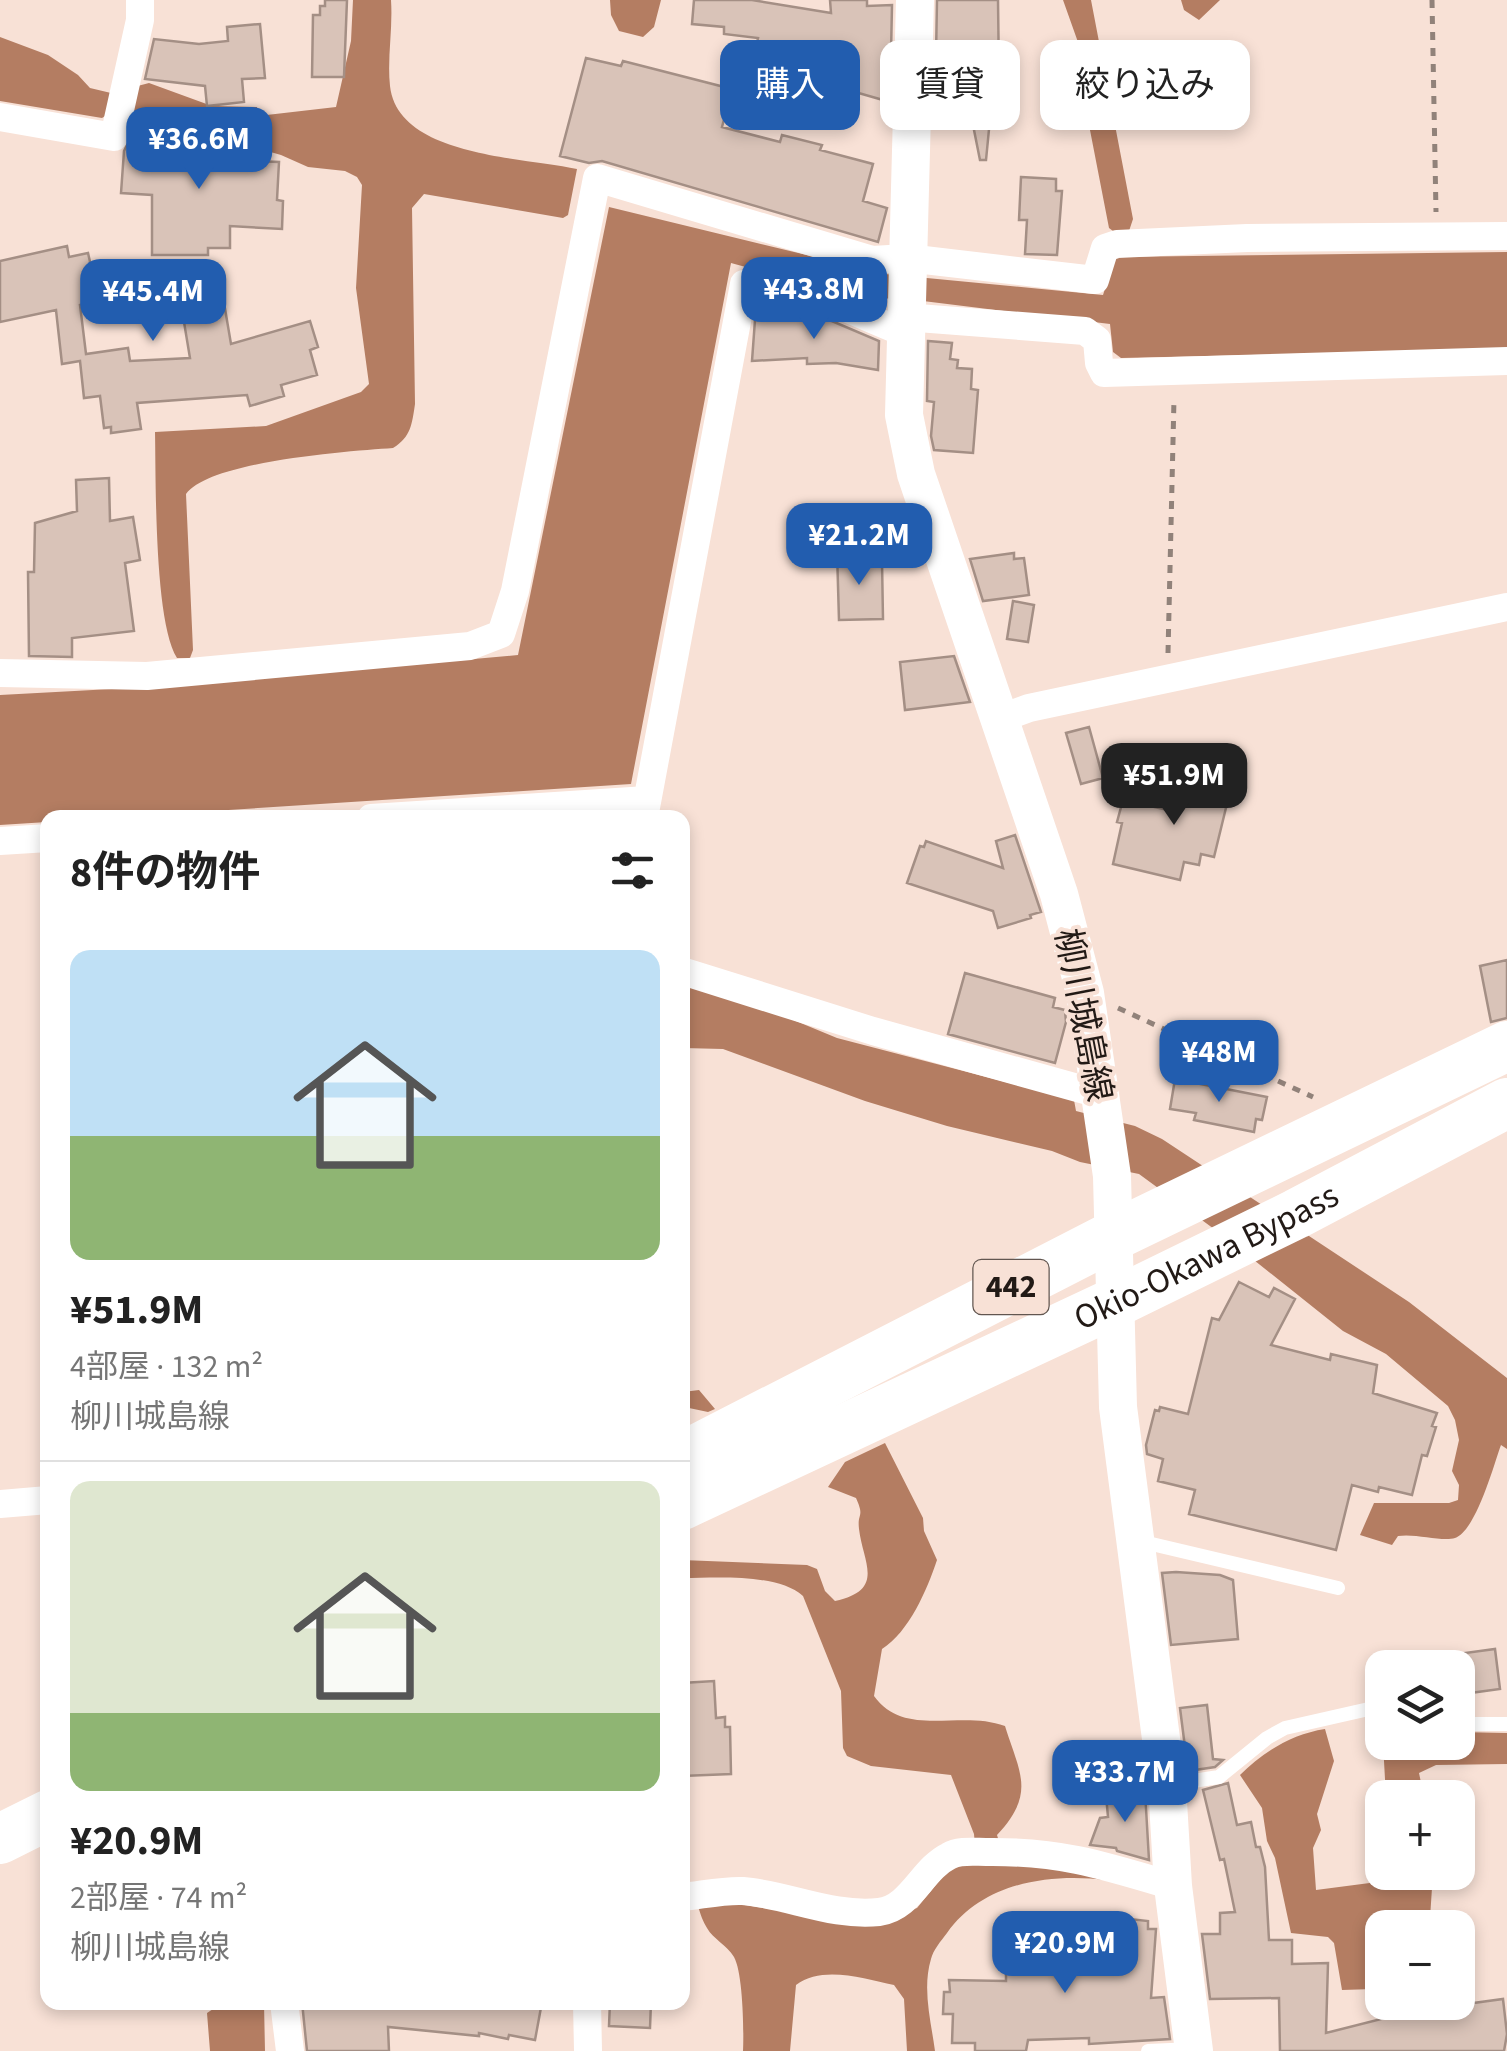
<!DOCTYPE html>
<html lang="ja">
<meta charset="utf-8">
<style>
:root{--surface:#fff;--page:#f6f6f6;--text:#222;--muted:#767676;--line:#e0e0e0;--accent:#225daf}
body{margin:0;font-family:"Source Sans 3","Noto Sans JP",sans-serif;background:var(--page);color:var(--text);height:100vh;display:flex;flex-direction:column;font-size:38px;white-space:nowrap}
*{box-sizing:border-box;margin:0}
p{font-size:32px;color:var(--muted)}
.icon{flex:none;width:55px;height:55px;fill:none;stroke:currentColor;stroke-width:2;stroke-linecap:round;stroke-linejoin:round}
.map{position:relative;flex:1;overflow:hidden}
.details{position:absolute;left:40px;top:810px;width:650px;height:1200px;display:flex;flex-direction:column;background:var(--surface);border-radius:20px;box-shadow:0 5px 15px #0003}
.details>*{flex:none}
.guide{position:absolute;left:720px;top:40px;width:635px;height:90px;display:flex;gap:20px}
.buttons{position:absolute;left:1365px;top:1650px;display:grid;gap:20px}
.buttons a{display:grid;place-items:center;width:110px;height:110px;border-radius:20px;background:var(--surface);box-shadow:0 5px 15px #0003;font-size:50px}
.price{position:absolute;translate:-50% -85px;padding:0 22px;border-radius:20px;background:var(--accent);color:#fff;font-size:32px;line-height:65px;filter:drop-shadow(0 2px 5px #0008)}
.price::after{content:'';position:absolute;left:50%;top:60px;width:30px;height:22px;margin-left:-15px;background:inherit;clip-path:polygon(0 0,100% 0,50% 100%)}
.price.on{background:#222;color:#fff}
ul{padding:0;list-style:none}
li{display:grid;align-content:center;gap:20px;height:530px;padding:0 30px}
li+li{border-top:2px solid var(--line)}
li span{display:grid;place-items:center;height:310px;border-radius:20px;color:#555}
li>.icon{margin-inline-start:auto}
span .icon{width:180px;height:180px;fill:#fffc;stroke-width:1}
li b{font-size:42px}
h2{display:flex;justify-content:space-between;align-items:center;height:120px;padding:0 30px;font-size:42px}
.pill{padding:0 35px;border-radius:20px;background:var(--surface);box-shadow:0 5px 15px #0003;font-size:35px;line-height:90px}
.pill.on{background:var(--accent);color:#fff}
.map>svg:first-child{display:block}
</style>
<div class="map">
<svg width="1507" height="2051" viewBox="0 0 1507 2051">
<rect width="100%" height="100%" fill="#f8e1d6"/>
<path fill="#b47d62" d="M 353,0 L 391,0 C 393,29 387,58 390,86 C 398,157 523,157 577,169 L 568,215 L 563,218 L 424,194 L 412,208 L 415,404 C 412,424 411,437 393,448 C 350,451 210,461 186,494 L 193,650 L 190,658 L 177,658 C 154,621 156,481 155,432 L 266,426 L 361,392 L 369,384 L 356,288 L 362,185 L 357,177 L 345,171 L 308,167 L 281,155 L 187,128 L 185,132 C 158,127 131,128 108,114 L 102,118 L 0,101 L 0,37 L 48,55 L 78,75 L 90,88 L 111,93 L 149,83 L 212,106 L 257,107 L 258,116 L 336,107 L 351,41 Z
M 610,0 L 661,0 L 654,27 L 643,37 L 619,31 L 611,15 Z
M 1063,0 L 1091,0 L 1133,219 L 1129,231 L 1113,231 L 1109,228 L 1083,94 L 1079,45 Z
M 1181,0 L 1220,0 L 1199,20 L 1184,10 Z
M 609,207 L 885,274 L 1103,295 L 1115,257 L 1507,252 L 1507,349 L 1121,358 L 1113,352 L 1110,324 L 923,301 L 880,298 L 872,301 L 731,263 L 631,784 L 119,817 L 48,818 L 47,822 L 0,825 L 0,695 L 186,685 L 518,655 Z
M 682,981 L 733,995 L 837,1038 L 1074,1100 L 1076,1111 L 1135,1126 L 1162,1139 L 1409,1302 L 1507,1378 L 1507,1449 L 1501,1445 C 1494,1464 1476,1531 1455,1538 C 1442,1542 1415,1533 1398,1536 L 1392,1545 L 1360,1535 L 1374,1503 L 1449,1503 L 1458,1500 L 1459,1485 L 1452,1471 L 1459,1440 L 1455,1420 L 1448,1406 L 1386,1354 L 1343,1331 L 1225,1237 L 1139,1174 L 1080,1162 L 1052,1151 L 947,1126 L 865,1101 L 723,1049 L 683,1048 Z
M 699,1390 L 715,1409 L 708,1412 L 689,1408 L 683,1416 L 683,1392 Z
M 885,1443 L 923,1518 L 924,1531 L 937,1560 C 927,1590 909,1632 882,1649 L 874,1696 C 905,1739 960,1709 1005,1726 C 1020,1774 1036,1793 997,1835 L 1004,1858 L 1107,1880 C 1050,1873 983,1882 947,1933 C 941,1941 933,1950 931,1959 C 922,1989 931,2021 935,2051 L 907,2051 L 904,1999 L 894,1985 C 864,1979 823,1965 796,1985 L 790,2051 L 743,2051 C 744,2031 743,1973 734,1957 C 727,1945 713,1939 707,1928 C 703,1922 700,1913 698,1906 L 738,1904 L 868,1924 L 917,1908 L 948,1870 L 976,1858 L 974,1834 L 951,1775 L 871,1766 L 847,1756 L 843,1748 L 841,1691 L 803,1596 C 777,1573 717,1578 683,1578 L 682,1560 L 807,1565 L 817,1569 L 825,1591 L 835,1601 C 886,1590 863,1563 859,1529 C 857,1512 865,1518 856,1498 L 828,1487 L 845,1462 Z
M 1325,1729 L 1334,1761 L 1317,1814 L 1321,1830 L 1313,1848 L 1316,1890 L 1385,1881 L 1389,1873 L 1433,1873 L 1430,1918 L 1419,1917 L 1410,1927 L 1382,1928 L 1382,1972 L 1374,1989 L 1342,1990 L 1334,1943 L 1328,1937 L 1291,1933 L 1275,1858 L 1267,1841 L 1262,1808 L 1240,1775 C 1263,1752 1292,1734 1325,1729 Z
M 1458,1732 L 1507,1733 L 1507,1764 L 1436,1765 L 1419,1773 L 1424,1797 L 1386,1797 L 1383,1743 L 1458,1742 Z
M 217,2003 L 264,2003 L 265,2051 L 210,2051 L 207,2013 L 216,2007 Z"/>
<path fill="#d9c3b8" stroke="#a48f85" stroke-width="2.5" d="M 325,0 L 347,0 L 344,77 L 312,77 L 313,15 L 320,15 L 320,6 L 325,6 Z
M 694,0 L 752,0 L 831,13 L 830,0 L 867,0 L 867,6 L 892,5 L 890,102 L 820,82 L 825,63 L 755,52 L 758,38 L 724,34 L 724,27 L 692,24 Z
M 937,0 L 998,0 L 999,78 L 994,78 L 986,160 L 980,160 L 971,115 L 935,111 Z
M 260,24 L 265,78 L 242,79 L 244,102 L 207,106 L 205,86 L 145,79 L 154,39 L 199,44 L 228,41 L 227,27 Z
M 586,58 L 621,66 L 623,61 L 732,89 L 722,127 L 780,142 L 782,135 L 822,145 L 820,150 L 873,164 L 863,201 L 887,208 L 878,242 L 602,161 L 589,163 L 560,156 Z
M 133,133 L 212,136 L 211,159 L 279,162 L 277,200 L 283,201 L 282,229 L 230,226 L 230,248 L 208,248 L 208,255 L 152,255 L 152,195 L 121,193 L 124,151 Z
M 1021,177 L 1056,179 L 1056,191 L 1062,191 L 1057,255 L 1025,254 L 1027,220 L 1019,220 Z
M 67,246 L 69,257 L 88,253 L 99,301 L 80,305 L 86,354 L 128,348 L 130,361 L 190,358 L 181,304 L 223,297 L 231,344 L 310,321 L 318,347 L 310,350 L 317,375 L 281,385 L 284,396 L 250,406 L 247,395 L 137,403 L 141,429 L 111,433 L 111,427 L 104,428 L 100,396 L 84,398 L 80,361 L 62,364 L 56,310 L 0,322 L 0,261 Z
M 820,316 L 879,341 L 878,370 L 836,363 L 807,364 L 807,358 L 752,361 L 755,320 Z
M 928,341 L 952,343 L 950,359 L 958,360 L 957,368 L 972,369 L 971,389 L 978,390 L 973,453 L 934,450 L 931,436 L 934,402 L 927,401 Z
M 109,478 L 110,521 L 133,517 L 140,560 L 125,563 L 134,631 L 72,638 L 72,657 L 29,656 L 28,572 L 34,572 L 35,523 L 77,511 L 76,480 Z
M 837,551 L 859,551 L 859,561 L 882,561 L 883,619 L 839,620 Z
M 1014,553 L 1014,559 L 1024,558 L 1029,595 L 983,601 L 970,559 Z
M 1013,601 L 1034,605 L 1028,642 L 1007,639 Z
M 954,656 L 970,702 L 905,710 L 900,662 Z
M 1089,727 L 1103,778 L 1081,784 L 1066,733 Z
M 1188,768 L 1233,779 L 1214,857 L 1201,854 L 1199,865 L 1184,862 L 1180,880 L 1113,864 L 1122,823 L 1117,822 L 1123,800 L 1177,812 Z
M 1015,835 L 1041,912 L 1030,915 L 1031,918 L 998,928 L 993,911 L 907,883 L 920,846 L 924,847 L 926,841 L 1003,868 L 996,841 Z
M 1507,960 L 1507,1018 L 1491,1022 L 1480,966 Z
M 965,973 L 1055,998 L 1053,1007 L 1065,1010 L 1066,1022 L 1055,1063 L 948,1034 Z
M 1175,1079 L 1267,1097 L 1262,1120 L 1256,1119 L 1254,1132 L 1194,1120 L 1196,1113 L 1170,1109 Z
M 1239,1282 L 1269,1297 L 1274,1288 L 1295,1299 L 1271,1345 L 1330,1360 L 1331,1354 L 1377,1365 L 1373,1393 L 1437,1413 L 1432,1426 L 1436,1427 L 1427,1456 L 1422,1455 L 1412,1495 L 1379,1487 L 1378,1492 L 1352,1485 L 1336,1550 L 1189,1514 L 1195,1490 L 1158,1481 L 1163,1459 L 1147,1454 L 1146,1445 L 1155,1410 L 1159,1411 L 1160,1407 L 1188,1414 L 1212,1318 L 1219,1320 Z
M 1176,1572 L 1220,1575 L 1233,1580 L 1238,1639 L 1171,1645 L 1162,1573 Z
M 1495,1649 L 1500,1689 L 1470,1693 L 1465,1653 Z
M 714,1681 L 716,1718 L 725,1717 L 725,1727 L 730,1727 L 731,1774 L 682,1776 L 682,1683 Z
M 1207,1705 L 1213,1759 L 1223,1760 L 1215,1767 L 1188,1771 L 1180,1708 Z
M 1228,1783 L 1237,1825 L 1251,1822 L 1256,1847 L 1260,1847 L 1265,1867 L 1269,1940 L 1292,1940 L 1292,1964 L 1328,1963 L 1326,2033 L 1444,2003 L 1444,2007 L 1503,1999 L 1507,2034 L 1504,2051 L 1280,2051 L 1279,1998 L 1210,1999 L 1202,1934 L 1220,1934 L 1220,1913 L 1235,1912 L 1224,1859 L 1220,1860 L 1203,1790 Z
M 1145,1791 L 1149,1860 L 1117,1851 L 1116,1848 L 1090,1845 L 1100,1818 L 1108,1817 L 1106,1795 Z
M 1103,1916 L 1148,1921 L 1148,1929 L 1156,1929 L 1151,1998 L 1164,1997 L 1170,2039 L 1089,2044 L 1089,2038 L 1028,2040 L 1026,2051 L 975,2051 L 975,2043 L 952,2043 L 953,2014 L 943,2014 L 944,1992 L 950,1992 L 949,1980 L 1006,1981 L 1006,1935 L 1033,1935 L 1032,1968 L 1098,1966 Z
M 302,2002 L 542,2002 L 535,2040 L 509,2035 L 508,2039 L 479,2033 L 479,2036 L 388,2027 L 389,2051 L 307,2051 Z
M 610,2002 L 651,2002 L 650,2028 L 609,2026 Z"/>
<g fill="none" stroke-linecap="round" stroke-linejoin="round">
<path stroke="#91827a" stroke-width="5" stroke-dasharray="8 8" stroke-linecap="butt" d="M 1432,0 L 1436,212
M 1168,653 L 1174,399
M 1118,1008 L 1313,1097"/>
<path stroke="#fff" stroke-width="14" d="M 1139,1541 L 1338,1588
M 1421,1668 L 1422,1658
M 1458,1724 L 1507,1724
M 1167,1785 L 1219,1777 L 1267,1738 L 1285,1728 L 1382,1706
M 1148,2051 L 1193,2049"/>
<path stroke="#fff" stroke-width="28" d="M 0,117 L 114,137 L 140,20 L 140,0
M 905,317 L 1085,331 L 1097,340 L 1099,363 L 1104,373 L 1507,361
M 0,673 L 147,676 L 470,646 L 501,634 L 515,591 L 597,178 L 872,260 L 907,258 L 1095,280 L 1105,248 L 1117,244 L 1247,238 L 1507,236
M 999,719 L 1029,708 L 1507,607
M 371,818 L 647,800
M 644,818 L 744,284 C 780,273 867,319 906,333
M 0,841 L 48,838
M 682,971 L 873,1031 L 1099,1094
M 0,1504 L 48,1500
M 682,1897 C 702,1895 724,1890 743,1891 C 789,1895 832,1917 879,1912 C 911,1908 922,1869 949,1856 C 959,1850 974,1852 986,1852 C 1060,1851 1103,1865 1173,1886
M 284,2002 L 290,2051
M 587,2002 L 588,2051"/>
<path stroke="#fff" stroke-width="38" d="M 915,0 L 904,415 L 916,474 L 1059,894 L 1085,993 L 1112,1176 L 1118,1407 L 1167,1785 L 1173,1886 L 1194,2051"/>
<g stroke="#fff" stroke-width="50">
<path d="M 682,1457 L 1113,1236 L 1507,1046"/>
<path id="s1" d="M 682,1505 L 1114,1303 L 1296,1214 L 1507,1103"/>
<path d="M 0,1839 L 48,1815"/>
</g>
</g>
<g text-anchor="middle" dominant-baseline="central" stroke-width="8" stroke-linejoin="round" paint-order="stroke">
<rect fill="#f8e1d6" stroke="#625650" stroke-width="2.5" x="973.5" y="1260" width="75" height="54" rx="8"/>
<g font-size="32" font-weight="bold" fill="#221a16">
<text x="1011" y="1287">442</text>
</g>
<g font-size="35" fill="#221a16" stroke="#f8e1d6">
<text transform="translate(1083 1015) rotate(79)">柳川城島線</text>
<text stroke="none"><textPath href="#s1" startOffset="580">Okio-Okawa Bypass</textPath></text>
</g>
</g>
</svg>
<div class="buttons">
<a><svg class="icon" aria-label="layers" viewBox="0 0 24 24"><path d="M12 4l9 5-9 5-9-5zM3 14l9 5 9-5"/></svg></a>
<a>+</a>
<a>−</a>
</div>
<b class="price" style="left:199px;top:192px">¥36.6M</b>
<b class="price" style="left:814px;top:342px">¥43.8M</b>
<b class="price" style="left:153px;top:344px">¥45.4M</b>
<b class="price" style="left:859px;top:588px">¥21.2M</b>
<b class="price on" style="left:1174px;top:828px">¥51.9M</b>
<b class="price" style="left:1219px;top:1105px">¥48M</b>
<b class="price" style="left:1125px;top:1825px">¥33.7M</b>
<b class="price" style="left:1065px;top:1996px">¥20.9M</b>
<div class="guide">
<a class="pill on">購入</a>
<a class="pill">賃貸</a>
<a class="pill">絞り込み</a>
</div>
<section class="details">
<h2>8件の物件<svg class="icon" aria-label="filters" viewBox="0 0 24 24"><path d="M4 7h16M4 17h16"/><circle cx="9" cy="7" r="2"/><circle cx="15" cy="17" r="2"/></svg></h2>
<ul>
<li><span style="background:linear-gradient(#bfe0f5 60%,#8fb573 0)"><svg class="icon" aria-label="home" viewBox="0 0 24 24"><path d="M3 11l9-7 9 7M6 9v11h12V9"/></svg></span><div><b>¥51.9M</b><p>4部屋 · 132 m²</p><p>柳川城島線</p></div></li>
<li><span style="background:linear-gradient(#dfe7d0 75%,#8fb573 0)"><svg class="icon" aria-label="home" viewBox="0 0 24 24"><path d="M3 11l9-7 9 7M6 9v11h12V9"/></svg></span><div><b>¥20.9M</b><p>2部屋 · 74 m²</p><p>柳川城島線</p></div></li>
</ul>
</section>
</div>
